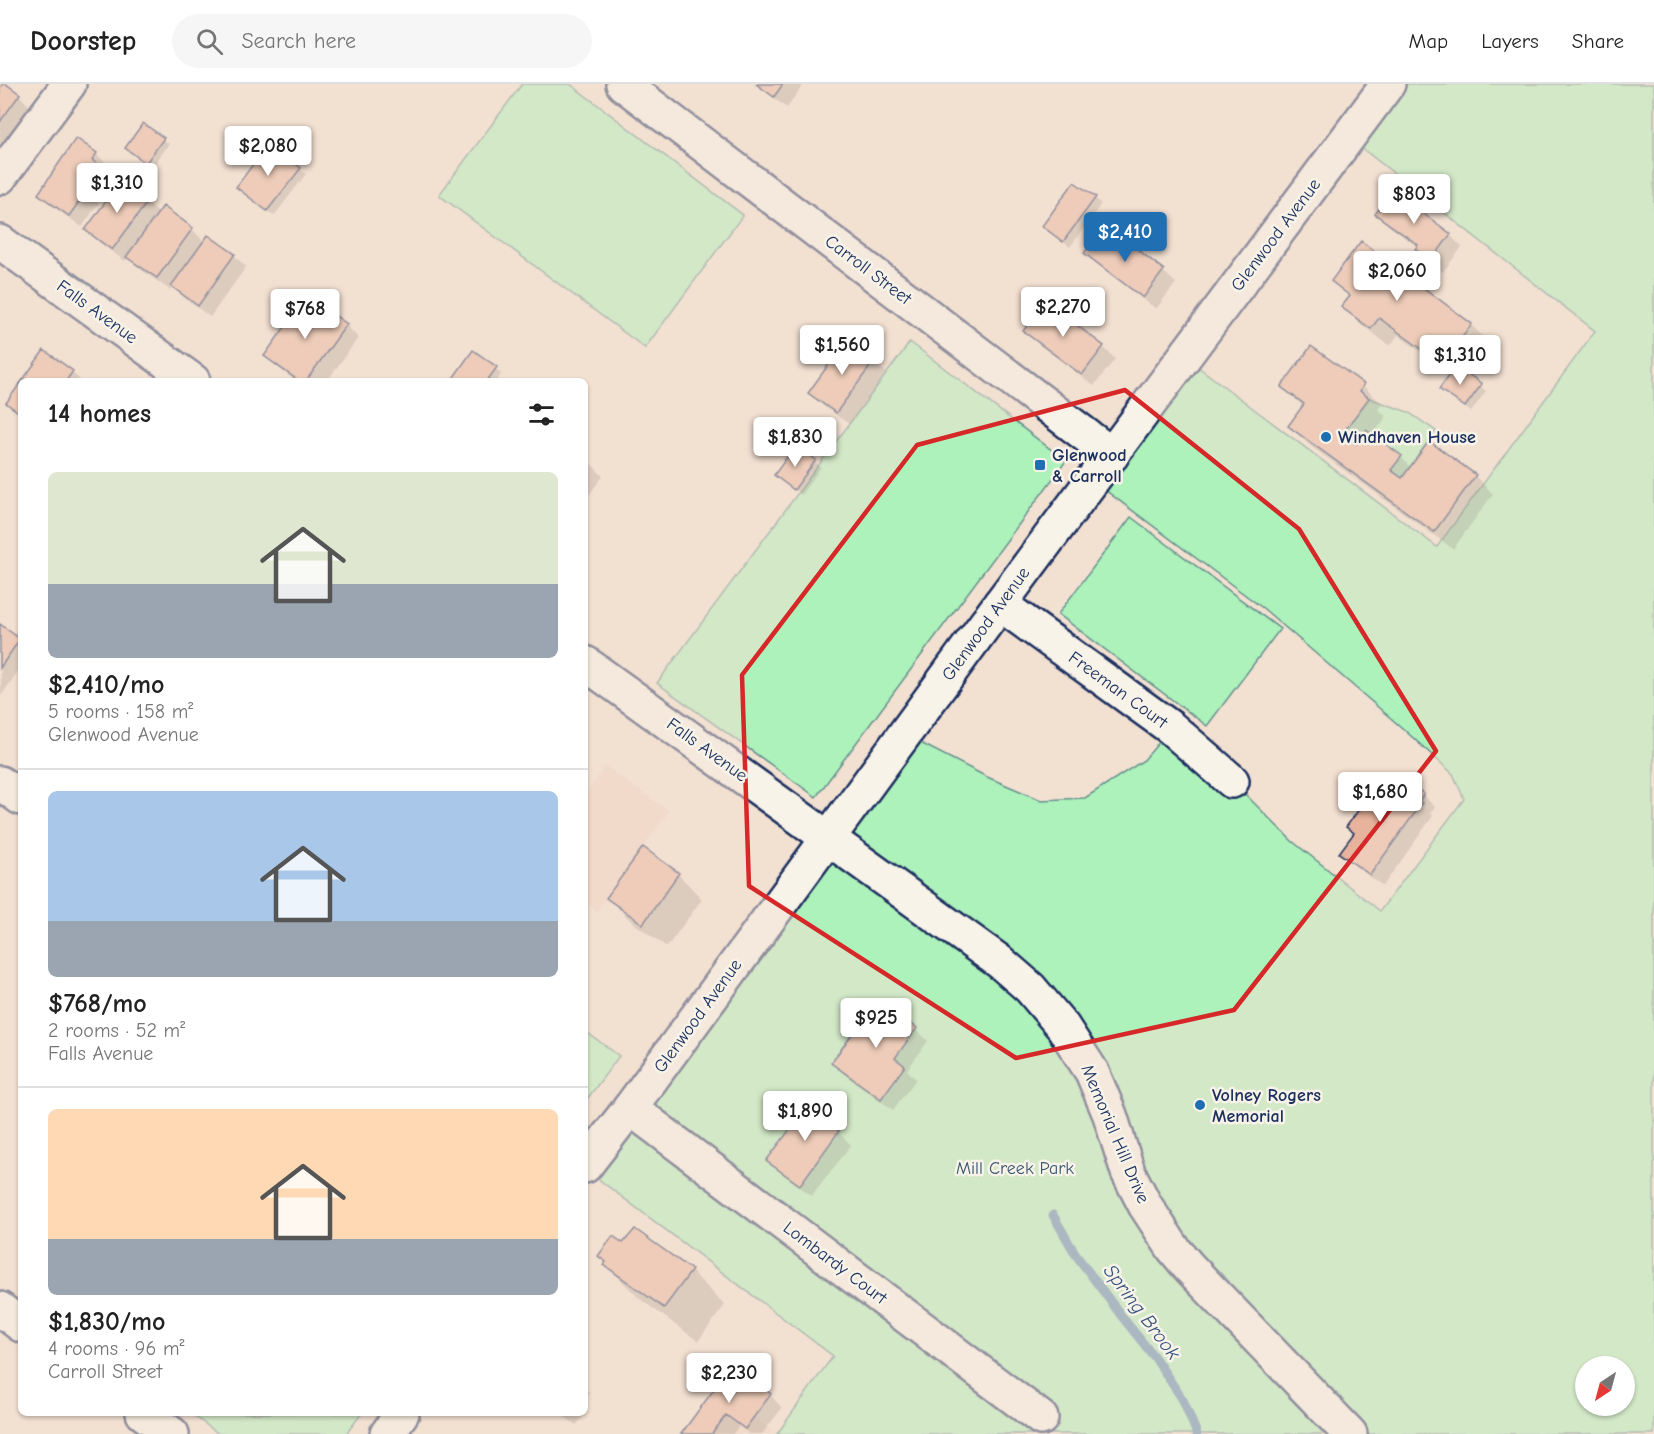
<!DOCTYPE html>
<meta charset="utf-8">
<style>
:root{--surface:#fff;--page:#f6f6f6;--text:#222;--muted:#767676;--line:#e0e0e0;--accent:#1f6fb2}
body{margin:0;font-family:"Comic Neue",sans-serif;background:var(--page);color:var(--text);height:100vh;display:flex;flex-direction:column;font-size:22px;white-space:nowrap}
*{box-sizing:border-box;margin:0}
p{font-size:20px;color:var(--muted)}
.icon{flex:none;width:33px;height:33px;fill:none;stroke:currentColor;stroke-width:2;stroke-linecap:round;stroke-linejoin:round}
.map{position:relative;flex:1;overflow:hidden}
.details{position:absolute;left:18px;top:294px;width:570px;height:1038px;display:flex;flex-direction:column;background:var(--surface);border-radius:9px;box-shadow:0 2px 4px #0004}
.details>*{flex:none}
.needle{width:39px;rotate:216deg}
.controls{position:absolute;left:1575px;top:1272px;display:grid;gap:12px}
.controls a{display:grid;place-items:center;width:60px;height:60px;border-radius:50%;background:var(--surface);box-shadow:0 2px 4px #0004;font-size:30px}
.price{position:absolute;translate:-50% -51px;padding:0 14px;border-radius:6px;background:#fff;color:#222;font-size:20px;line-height:39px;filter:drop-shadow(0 2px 3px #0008)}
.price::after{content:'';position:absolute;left:50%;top:36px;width:18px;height:14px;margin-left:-9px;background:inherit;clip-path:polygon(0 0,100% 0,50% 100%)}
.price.current{background:var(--accent);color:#fff}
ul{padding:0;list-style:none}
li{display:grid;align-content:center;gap:12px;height:318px;padding:0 30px}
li+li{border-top:2px solid var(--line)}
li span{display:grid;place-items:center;height:186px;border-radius:9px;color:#555}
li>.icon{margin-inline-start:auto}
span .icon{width:108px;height:108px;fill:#fffc;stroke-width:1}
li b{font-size:26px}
h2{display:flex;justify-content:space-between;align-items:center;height:72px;padding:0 30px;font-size:26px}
header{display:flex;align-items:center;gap:36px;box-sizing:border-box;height:84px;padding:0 30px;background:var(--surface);border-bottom:2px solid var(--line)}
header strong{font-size:28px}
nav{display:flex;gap:33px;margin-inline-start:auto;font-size:21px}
.search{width:420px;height:54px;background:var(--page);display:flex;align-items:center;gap:15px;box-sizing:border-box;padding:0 21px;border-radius:33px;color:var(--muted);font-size:22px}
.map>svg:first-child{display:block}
</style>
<header>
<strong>Doorstep</strong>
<div class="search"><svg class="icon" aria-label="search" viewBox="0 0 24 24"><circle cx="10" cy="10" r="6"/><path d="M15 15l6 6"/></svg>Search here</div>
<nav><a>Map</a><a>Layers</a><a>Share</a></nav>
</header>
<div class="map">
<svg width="1654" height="1350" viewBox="0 0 1654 1350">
<rect width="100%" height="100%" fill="#f2e0d1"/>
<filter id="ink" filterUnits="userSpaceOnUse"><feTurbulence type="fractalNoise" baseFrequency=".0167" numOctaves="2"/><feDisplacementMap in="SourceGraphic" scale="12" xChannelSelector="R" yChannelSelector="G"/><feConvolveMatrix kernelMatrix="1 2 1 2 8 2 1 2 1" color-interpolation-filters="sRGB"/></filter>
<g filter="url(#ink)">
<path fill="#efd2c1" d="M 605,682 L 669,727 L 597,827 L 585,818 L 585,711 Z
M 726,1331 L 745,1345 L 754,1333 L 777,1350 L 712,1350 Z"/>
<path fill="#adf1bb" stroke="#64908c" stroke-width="1.5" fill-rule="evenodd" d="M 522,0 L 570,0 L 743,131 L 645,264 L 439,111 Z
M 1388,0 L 1654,0 L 1654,1350 L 777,1350 L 833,1272 L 585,1085 L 905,651 L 987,693 L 1041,716 L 1085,714 L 1144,676 L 1171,644 L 1232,697 L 1292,757 L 1380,827 L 1464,715 L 1453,690 L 1401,643 L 1264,525 L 1093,397 L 1185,273 L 1437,463 L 1595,247 L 1349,54 ZM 1586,1282 L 1624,1282 L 1624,1322 L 1586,1322 Z
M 910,258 L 1066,377 L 816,713 L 657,599 Z
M 1369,314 L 1408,328 L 1436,347 L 1402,394 L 1391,386 L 1401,372 L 1356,360 L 1342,350 Z
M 1131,433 L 1280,545 L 1207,642 L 1058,530 Z
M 585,947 L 619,972 L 585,1018 Z
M 190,1329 L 362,1329 L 346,1350 L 219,1350 Z"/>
<path fill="#0003" d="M 755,0 L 804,0 L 787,24 Z
M 4,1 L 19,11 L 31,24 L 0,67 L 0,5 Z
M 163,55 L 169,60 L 152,83 L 133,70 Z
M 76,56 L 96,70 L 109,82 L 105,88 L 114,97 L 82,143 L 52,122 L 40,110 Z
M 300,85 L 306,90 L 274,132 L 238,103 Z
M 124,94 L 139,105 L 151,117 L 149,120 L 159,130 L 192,145 L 204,158 L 234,171 L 246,183 L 210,233 L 185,214 L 172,202 L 170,206 L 140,185 L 128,173 L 125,177 L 99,158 L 87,146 Z
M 1095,114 L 1101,120 L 1070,163 L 1044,142 Z
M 1377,130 L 1450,151 L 1462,163 L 1443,188 L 1429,177 L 1417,165 L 1418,163 L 1389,142 Z
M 1086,168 L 1163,187 L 1176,199 L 1156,225 L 1098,181 Z
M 1333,197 L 1471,241 L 1490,259 L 1472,283 L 1459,274 L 1454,281 L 1486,307 L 1471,328 L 1441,304 L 1451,290 L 1398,251 L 1390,262 L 1362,241 L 1343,223 L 1350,214 Z
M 346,241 L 358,254 L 327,297 L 296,297 L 278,284 L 266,271 Z
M 1025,247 L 1103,263 L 1115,275 L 1094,302 L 1037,259 Z
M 1311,264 L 1363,302 L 1382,320 L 1378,325 L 1386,333 L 1372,352 L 1401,373 L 1411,384 L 1475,392 L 1493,410 L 1453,465 L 1308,360 L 1290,342 L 1304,323 L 1283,303 Z
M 874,277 L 886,289 L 849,340 L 822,321 L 810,309 Z
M 496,285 L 501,290 L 497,297 L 453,297 Z
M 72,288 L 81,297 L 24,297 Z
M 796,363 L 821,383 L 801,411 L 776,391 Z
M 585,374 L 603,392 L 585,416 Z
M 0,542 L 21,558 L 21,583 L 1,612 Z
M 1403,707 L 1423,711 L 1435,723 L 1430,729 L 1433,732 L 1383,802 L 1354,781 L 1341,769 L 1355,750 L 1348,743 Z
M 643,765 L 678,790 L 702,815 L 667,863 L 632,838 L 608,814 Z
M 916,945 L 928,957 L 907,986 L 916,995 L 893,1026 L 845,991 L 833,979 Z
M 834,1026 L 846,1039 L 839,1049 L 851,1061 L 812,1112 L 781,1089 L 768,1077 Z
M 624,1162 L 691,1187 L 725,1221 L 698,1257 L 640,1215 L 606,1181 L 607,1179 L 600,1172 Z
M 585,1304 L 590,1309 L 585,1316 Z
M 770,1311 L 782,1324 L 762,1350 L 749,1350 L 739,1342 L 733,1350 L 682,1350 Z
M 585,1328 L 586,1329 L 576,1341 L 559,1329 Z"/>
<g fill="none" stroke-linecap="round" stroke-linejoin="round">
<path stroke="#5888ad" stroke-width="9" d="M 1053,1131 L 1076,1171 L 1123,1234 L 1155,1274 L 1183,1316 L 1197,1350"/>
</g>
<path fill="#e8b39c" stroke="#1b2f5e" stroke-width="1.5" d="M 3,0 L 6,0 L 20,10 L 0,38 L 0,3 Z
M 756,0 L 783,0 L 774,13 Z
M 143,39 L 164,54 L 146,79 L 125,64 Z
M 76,54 L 97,69 L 92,76 L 103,84 L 69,132 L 38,110 Z
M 269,59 L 301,84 L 267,127 L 236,103 Z
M 124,92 L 140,103 L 136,109 L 148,117 L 112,166 L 85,146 Z
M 1074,98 L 1096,113 L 1063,158 L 1042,142 Z
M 1393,107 L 1451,150 L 1431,177 L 1415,165 L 1418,161 L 1375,130 Z
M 163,122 L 193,144 L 157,194 L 126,173 Z
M 1101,147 L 1112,155 L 1116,149 L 1164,186 L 1143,214 L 1084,169 Z
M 208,151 L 235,170 L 198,222 L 171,202 Z
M 1361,157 L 1472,240 L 1453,266 L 1440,257 L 1430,271 L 1379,234 L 1371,245 L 1341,223 L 1350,212 L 1331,197 Z
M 307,212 L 347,240 L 306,297 L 299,297 L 264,272 Z
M 1045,217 L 1104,262 L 1082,291 L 1023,247 Z
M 847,255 L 875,276 L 836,329 L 808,309 Z
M 1311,262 L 1364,300 L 1360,307 L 1369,314 L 1342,350 L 1356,360 L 1366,346 L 1402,372 L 1391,386 L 1402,394 L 1429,357 L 1476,391 L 1434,448 L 1288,342 L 1304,320 L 1281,303 Z
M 44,266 L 73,287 L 66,297 L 22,297 Z
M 473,266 L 497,283 L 487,297 L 451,297 Z
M 1456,281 L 1482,300 L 1465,323 L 1439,305 Z
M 21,298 L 21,330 L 6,319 Z
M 796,361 L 816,376 L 794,406 L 774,391 Z
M 0,540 L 20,555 L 0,584 Z
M 1384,691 L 1403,705 L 1408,698 L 1424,710 L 1419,717 L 1422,719 L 1370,791 L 1339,769 L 1354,749 L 1346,743 Z
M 643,763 L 679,789 L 643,840 L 606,814 Z
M 878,915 L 917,944 L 895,974 L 905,982 L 881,1015 L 831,979 Z
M 816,1011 L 835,1025 L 826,1037 L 839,1047 L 800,1101 L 766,1077 Z
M 635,1145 L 692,1186 L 664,1224 L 604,1181 L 606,1178 L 598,1172 L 613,1152 L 623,1159 Z
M 732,1281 L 771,1310 L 745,1345 L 726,1331 L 712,1350 L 681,1350 Z"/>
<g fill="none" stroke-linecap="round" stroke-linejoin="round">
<g stroke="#1b2f5e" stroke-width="38">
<path id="minor" d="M 623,0 L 1112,371
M 0,93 L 69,0
M 0,158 L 193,297
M 1000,520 L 1171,644 L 1232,697
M 585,579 L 1000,878 L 1030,904 L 1063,943 L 1092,988 L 1110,1031 L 1128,1088 L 1145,1121 L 1173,1164 L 1188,1182 L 1350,1350
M 0,699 L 21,714
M 630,1024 L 1041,1334
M 0,1225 L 21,1241
M 143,1329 L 172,1350"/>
</g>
<g stroke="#1b2f5e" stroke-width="38">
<path id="major" d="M 585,1082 L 630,1024 L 1000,520 L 1388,0
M 387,1350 L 402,1329"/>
</g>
<use href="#minor" stroke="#f7f3e8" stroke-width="33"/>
<use href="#major" stroke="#f7f3e8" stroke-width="33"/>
</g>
</g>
<path d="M0 0H1654V1350H0ZM 1125,306 L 1299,445 L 1436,667 L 1234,926 L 1016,974 L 749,802 L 742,591 L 917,361 Z" fill="#f2e0d1" fill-opacity=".55" fill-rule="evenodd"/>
<path fill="none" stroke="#d62828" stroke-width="4.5" stroke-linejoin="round" d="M 1125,306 L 1299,445 L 1436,667 L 1234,926 L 1016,974 L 749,802 L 742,591 L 917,361 Z"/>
<g fill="#1f6fb2" stroke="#f7f3e8" stroke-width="2">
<circle cx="1326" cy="353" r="6"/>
<rect x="1034" y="375" width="12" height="12" rx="3"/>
<circle cx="1200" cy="1021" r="6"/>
</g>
<g text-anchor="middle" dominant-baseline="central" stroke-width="5" stroke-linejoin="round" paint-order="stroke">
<g font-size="18" fill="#1b2f5e" stroke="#f7f3e8">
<text transform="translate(1276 151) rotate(-53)">Glenwood Avenue</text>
<text transform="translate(868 186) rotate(37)">Carroll Street</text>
<text transform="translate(97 228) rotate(36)">Falls Avenue</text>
<text transform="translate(986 540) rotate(-54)">Glenwood Avenue</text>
<text transform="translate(1118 606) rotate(36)">Freeman Court</text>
<text transform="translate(707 666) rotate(36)">Falls Avenue</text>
<text transform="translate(698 932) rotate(-54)">Glenwood Avenue</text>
<text transform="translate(1115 1050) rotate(67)">Memorial Hill Drive</text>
<text transform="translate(835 1179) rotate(37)">Lombardy Court</text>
</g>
<g font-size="18" font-weight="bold" fill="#1b2f5e" stroke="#f7f3e8" text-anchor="start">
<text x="1338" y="353">Windhaven House</text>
<text x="1052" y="371">Glenwood<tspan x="1052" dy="21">&amp; Carroll</tspan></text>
<text x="1212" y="1011">Volney Rogers<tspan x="1212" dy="21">Memorial</tspan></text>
</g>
<g font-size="18" fill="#385671" stroke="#f7f3e8">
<text x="1015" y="1084">Mill Creek Park</text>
</g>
<g font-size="20" font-style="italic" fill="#34547f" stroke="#f7f3e8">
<text transform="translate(1142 1228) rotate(53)">Spring Brook</text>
</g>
</g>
</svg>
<div class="controls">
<a><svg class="needle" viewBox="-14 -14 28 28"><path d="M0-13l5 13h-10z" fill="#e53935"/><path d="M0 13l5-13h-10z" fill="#767676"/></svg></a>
</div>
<b class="price" style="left:268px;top:93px">$2,080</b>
<b class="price" style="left:117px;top:130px">$1,310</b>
<b class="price" style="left:1414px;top:141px">$803</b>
<b class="price current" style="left:1125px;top:179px">$2,410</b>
<b class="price" style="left:1397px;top:218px">$2,060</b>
<b class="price" style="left:1063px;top:254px">$2,270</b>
<b class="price" style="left:305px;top:256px">$768</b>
<b class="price" style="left:842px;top:292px">$1,560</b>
<b class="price" style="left:1460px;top:302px">$1,310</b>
<b class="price" style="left:795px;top:384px">$1,830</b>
<b class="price" style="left:1380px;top:739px">$1,680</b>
<b class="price" style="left:876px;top:965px">$925</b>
<b class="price" style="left:805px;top:1058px">$1,890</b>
<b class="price" style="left:729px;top:1320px">$2,230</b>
<section class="details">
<h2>14 homes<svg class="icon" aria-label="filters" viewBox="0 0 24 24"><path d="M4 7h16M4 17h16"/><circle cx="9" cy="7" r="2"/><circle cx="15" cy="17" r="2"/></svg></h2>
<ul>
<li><span style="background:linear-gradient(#dfe7d0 60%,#9aa5b1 0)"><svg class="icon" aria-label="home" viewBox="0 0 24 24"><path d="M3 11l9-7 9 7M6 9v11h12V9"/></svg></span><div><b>$2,410/mo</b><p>5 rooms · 158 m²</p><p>Glenwood Avenue</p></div></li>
<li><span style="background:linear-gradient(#a9c7e8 70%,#9aa5b1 0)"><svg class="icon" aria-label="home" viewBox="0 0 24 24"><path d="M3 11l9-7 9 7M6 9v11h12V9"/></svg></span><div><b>$768/mo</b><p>2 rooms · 52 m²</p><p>Falls Avenue</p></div></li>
<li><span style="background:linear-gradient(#ffd9b3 70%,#9aa5b1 0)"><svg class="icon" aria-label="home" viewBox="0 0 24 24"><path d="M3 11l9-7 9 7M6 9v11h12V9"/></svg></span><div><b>$1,830/mo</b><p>4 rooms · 96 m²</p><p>Carroll Street</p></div></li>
</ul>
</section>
</div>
